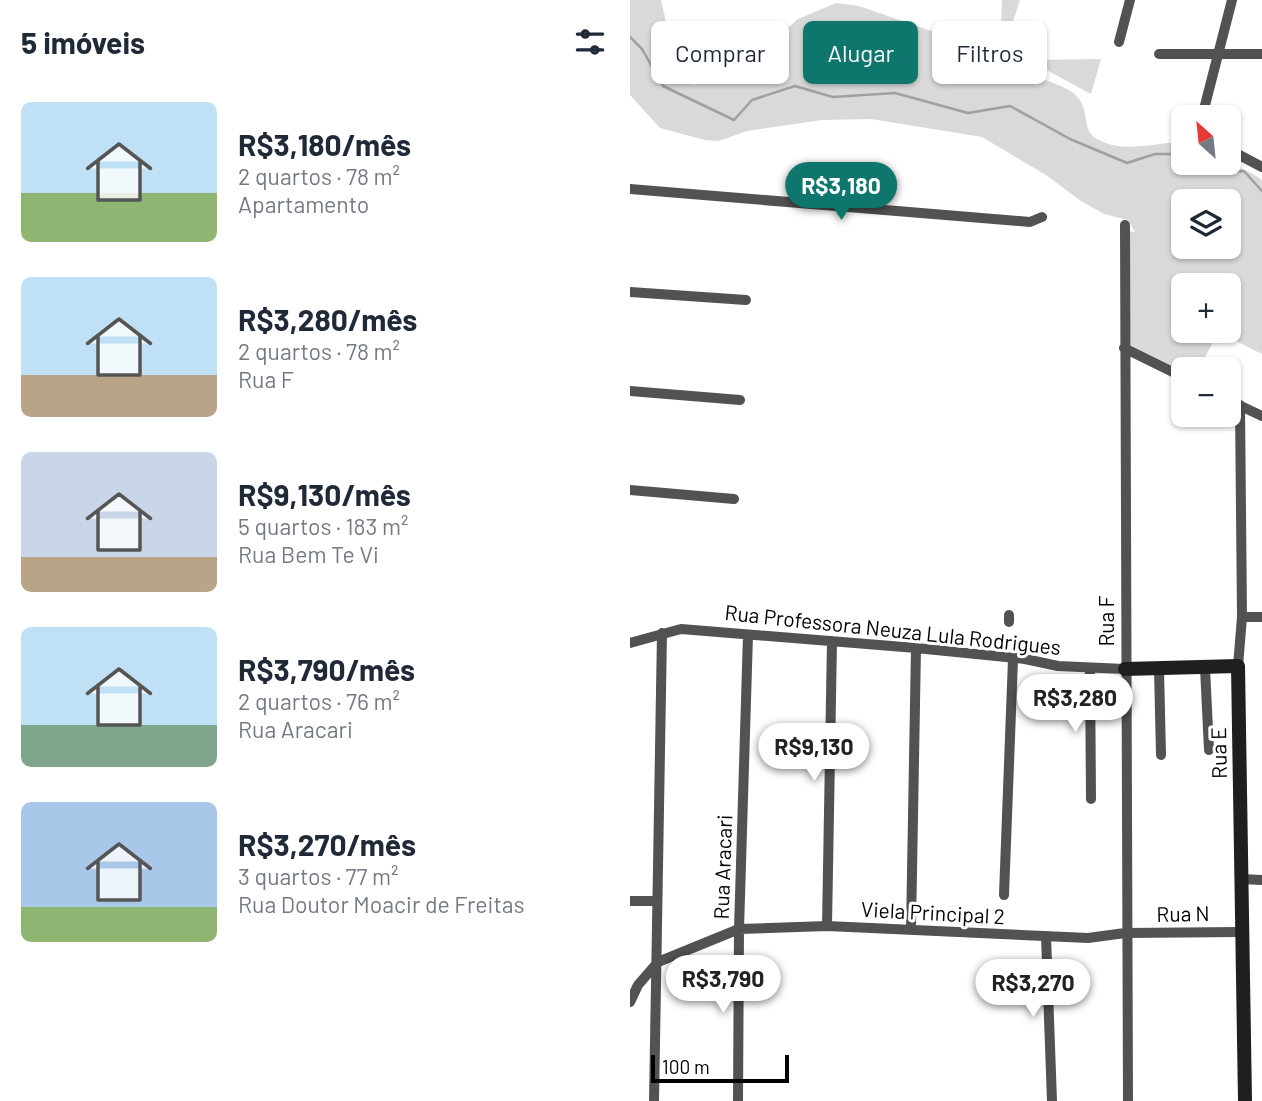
<!DOCTYPE html>
<html lang="pt">
<meta charset="utf-8">
<style>
:root{--surface:#fff;--page:#f6f6f7;--text:#1f2937;--muted:#747a83;--accent:#0f766e}
body{margin:0;font-family:Barlow,sans-serif;background:var(--page);color:var(--text);height:100vh;display:flex;flex-direction:column;font-size:26px;white-space:nowrap}
*{box-sizing:border-box;margin:0}
p{font-size:23px;color:var(--muted)}
.icon{flex:none;width:38px;height:38px;fill:none;stroke:currentColor;stroke-width:2;stroke-linecap:round;stroke-linejoin:round}
.map{position:relative;flex:1;overflow:hidden}
.panel{display:flex;flex-direction:column;background:var(--surface);width:630px}
.panel>*{flex:none}
.top-card{position:absolute;left:21px;top:21px;width:506px;height:63px;display:flex;gap:14px}
.needle{width:46px;rotate:333deg}
.fabs{position:absolute;left:541px;top:105px;display:grid;gap:14px}
.fabs a{display:grid;place-items:center;width:70px;height:70px;border-radius:10px;background:var(--surface);box-shadow:0 2px 5px #0004;font-size:35px}
.scale{position:absolute;left:21px;bottom:18px;width:138px;box-sizing:border-box;padding-left:7px;border:4px solid #000;border-top:0;font-size:19px;line-height:24px;white-space:nowrap;color:#000;-webkit-text-stroke:5px #fff;paint-order:stroke}
.price{position:absolute;translate:-50% -60px;padding:0 16px;border-radius:24px;background:#fff;color:#222;font-size:23px;line-height:46px;filter:drop-shadow(0 2px 4px #0008)}
.price::after{content:'';position:absolute;left:50%;top:42px;width:21px;height:16px;margin-left:-10px;background:inherit;clip-path:polygon(0 0,100% 0,50% 100%)}
.price.selected{background:var(--accent);color:#fff}
ul{padding:0;list-style:none}
li{display:flex;align-items:center;gap:21px;height:175px;padding:0 21px}
li span{display:grid;place-items:center;flex:none;width:196px;height:140px;border-radius:10px;color:#555}
li>.icon{margin-inline-start:auto}
span .icon{width:84px;height:84px;fill:#fffc;stroke-width:1}
li b{font-size:30px}
h2{display:flex;justify-content:space-between;align-items:center;height:84px;padding:0 21px;font-size:30px}
.pill{padding:0 24px;border-radius:10px;background:var(--surface);box-shadow:0 2px 5px #0004;font-size:24px;line-height:63px}
.pill.selected{background:var(--accent);color:#fff}
main{display:flex;flex:1;min-height:0}
.map>svg:first-child{display:block}
</style>
<main>
<section class="panel">
<h2>5 imóveis<svg class="icon" aria-label="filters" viewBox="0 0 24 24"><path d="M4 7h16M4 17h16"/><circle cx="9" cy="7" r="2"/><circle cx="15" cy="17" r="2"/></svg></h2>
<ul>
<li><span style="background:linear-gradient(#bfe0f5 65%,#8fb573 0)"><svg class="icon" aria-label="home" viewBox="0 0 24 24"><path d="M3 11l9-7 9 7M6 9v11h12V9"/></svg></span><div><b>R$3,180/mês</b><p>2 quartos · 78 m²</p><p>Apartamento</p></div></li>
<li><span style="background:linear-gradient(#bfe0f5 70%,#b9a48a 0)"><svg class="icon" aria-label="home" viewBox="0 0 24 24"><path d="M3 11l9-7 9 7M6 9v11h12V9"/></svg></span><div><b>R$3,280/mês</b><p>2 quartos · 78 m²</p><p>Rua F</p></div></li>
<li><span style="background:linear-gradient(#c9d6e8 75%,#b9a48a 0)"><svg class="icon" aria-label="home" viewBox="0 0 24 24"><path d="M3 11l9-7 9 7M6 9v11h12V9"/></svg></span><div><b>R$9,130/mês</b><p>5 quartos · 183 m²</p><p>Rua Bem Te Vi</p></div></li>
<li><span style="background:linear-gradient(#bfe0f5 70%,#7fa58c 0)"><svg class="icon" aria-label="home" viewBox="0 0 24 24"><path d="M3 11l9-7 9 7M6 9v11h12V9"/></svg></span><div><b>R$3,790/mês</b><p>2 quartos · 76 m²</p><p>Rua Aracari</p></div></li>
<li><span style="background:linear-gradient(#a9c7e8 75%,#8fb573 0)"><svg class="icon" aria-label="home" viewBox="0 0 24 24"><path d="M3 11l9-7 9 7M6 9v11h12V9"/></svg></span><div><b>R$3,270/mês</b><p>3 quartos · 77 m²</p><p>Rua Doutor Moacir de Freitas</p></div></li>
</ul>
</section>
<div class="map">
<svg width="632" height="1101" viewBox="0 0 632 1101">
<rect width="100%" height="100%" fill="#fff"/>
<path fill="#d9d9d9" fill-rule="evenodd" d="M 0,0 L 31,0 L 40,39 L 35,52 L 50,76 L 65,85 L 111,46 L 136,47 L 168,19 L 206,3 L 229,6 L 339,44 L 363,40 L 371,24 L 372,0 L 390,0 L 371,58 C 378,71 425,80 442,92 C 464,109 448,130 469,140 C 496,154 525,142 553,142 L 553,163 C 583,163 607,161 632,180 L 632,354 L 588,332 L 569,369 L 553,371 L 500,345 L 499,231 L 505,232 L 498,220 L 474,214 L 451,201 L 416,175 L 352,137 L 241,119 L 192,120 L 117,131 L 89,141 L 75,140 L 30,128 L 0,95 ZM 553,201 L 598,201 L 598,247 L 553,247 ZM 553,285 L 598,285 L 598,331 L 553,331 Z
M 471,59 L 461,94 L 398,60 Z"/>
<g fill="none" stroke-linecap="round" stroke-linejoin="round">
<path stroke="#a0a0a0" stroke-width="2.5" d="M 0,37 L 12,49 L 33,86 L 104,120 L 122,100 L 165,86 L 203,97 L 265,93 L 338,113 L 380,106 L 440,139 L 497,163 L 525,154 L 553,154
M 562,163 L 570,174 L 614,171 L 632,191"/>
<path stroke="#525252" stroke-width="10" d="M 489,42 L 500,0
M 529,54 L 632,54
M 572,117 L 602,0
M 598,149 L 632,167
M 0,189 L 400,222 L 412,217
M 495,225 L 498,1101
M 0,292 L 116,300
M 494,348 L 553,377
M 0,391 L 110,400
M 598,400 L 632,416
M 0,490 L 104,499
M 379,615 L 379,622
M 612,617 L 632,617
M 0,643 L 51,629 L 286,648 L 395,659 L 428,666 L 495,669
M 608,666 L 612,617 L 610,405
M 575,668 L 579,750
M 460,669 L 461,799
M 529,669 L 531,755
M 611,879 L 632,880
M 374,895 L 383,659
M 0,901 L 25,901
M 197,926 L 202,641
M 281,929 L 286,648
M 416,936 L 422,1101
M 0,1002 L 8,985 L 28,962 L 109,929 L 197,926 L 458,938 L 495,933 L 610,932
M 24,1101 L 32,633
M 108,1101 L 109,929 L 118,635"/>
<path stroke="#1f1f1f" stroke-width="14" d="M 495,669 L 608,666 L 615,1101"/>
</g>
<g text-anchor="middle" dominant-baseline="central" stroke-width="6" stroke-linejoin="round" paint-order="stroke">
<g font-size="21" fill="#000" stroke="#fff">
<text transform="translate(475 621) rotate(-90)">Rua F</text>
<text transform="translate(263 629) rotate(6)">Rua Professora Neuza Lula Rodrigues</text>
<text transform="translate(588 753) rotate(-91)">Rua E</text>
<text transform="translate(92 867) rotate(-88)">Rua Aracari</text>
<text transform="translate(303 912) rotate(3)">Viela Principal 2</text>
<text transform="translate(553 913) rotate(-1)">Rua N</text>
</g>
</g>
</svg>
<div class="fabs">
<a><svg class="needle" viewBox="-14 -14 28 28"><path d="M0-13l5 13h-10z" fill="#e53935"/><path d="M0 13l5-13h-10z" fill="#747a83"/></svg></a>
<a><svg class="icon" aria-label="layers" viewBox="0 0 24 24"><path d="M12 4l9 5-9 5-9-5zM3 14l9 5 9-5"/></svg></a>
<a>+</a>
<a>−</a>
</div>
<div class="scale">100 m</div>
<b class="price selected" style="left:211px;top:222px">R$3,180</b>
<b class="price" style="left:445px;top:734px">R$3,280</b>
<b class="price" style="left:184px;top:783px">R$9,130</b>
<b class="price" style="left:93px;top:1015px">R$3,790</b>
<b class="price" style="left:403px;top:1019px">R$3,270</b>
<div class="top-card">
<a class="pill">Comprar</a>
<a class="pill selected">Alugar</a>
<a class="pill">Filtros</a>
</div>
</div>
</main>
